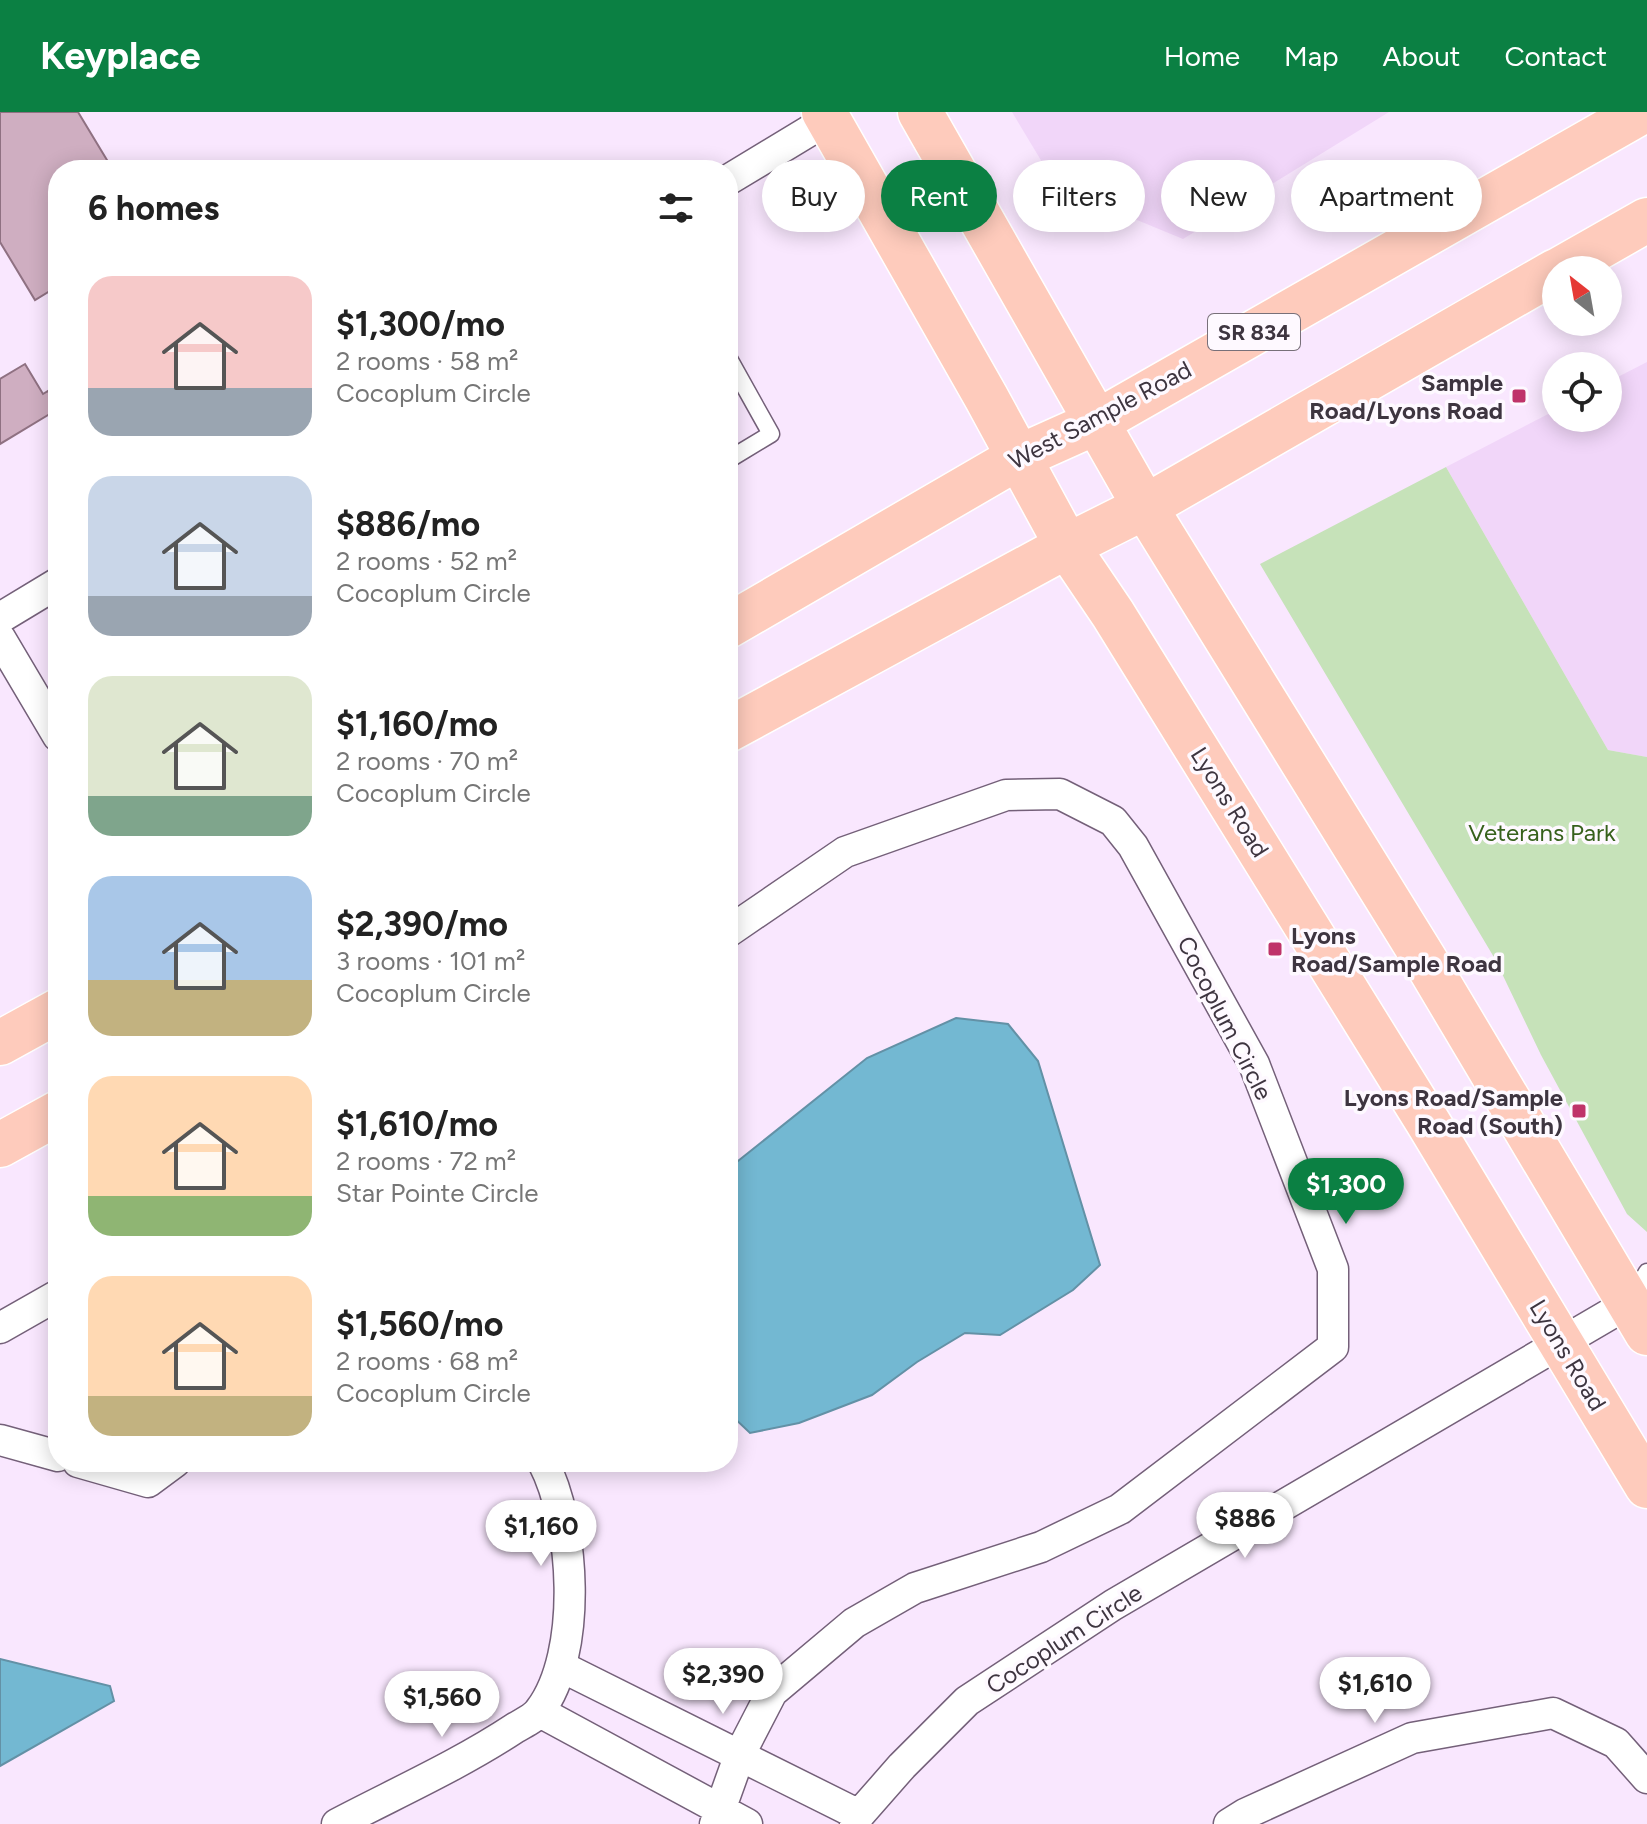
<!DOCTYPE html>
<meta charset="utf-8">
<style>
:root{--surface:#fff;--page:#f2f2f2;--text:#222;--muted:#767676;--accent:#0b8043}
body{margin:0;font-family:Figtree,sans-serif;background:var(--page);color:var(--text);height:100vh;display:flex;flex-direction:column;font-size:30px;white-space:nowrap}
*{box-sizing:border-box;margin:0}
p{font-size:26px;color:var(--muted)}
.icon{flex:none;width:44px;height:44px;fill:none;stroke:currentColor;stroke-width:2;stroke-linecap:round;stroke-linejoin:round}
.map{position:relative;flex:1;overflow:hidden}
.drawer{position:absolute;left:48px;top:48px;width:690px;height:1312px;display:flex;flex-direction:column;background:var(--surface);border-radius:32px;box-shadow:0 4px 20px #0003}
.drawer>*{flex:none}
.banner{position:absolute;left:762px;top:48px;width:760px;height:72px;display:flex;gap:16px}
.needle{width:52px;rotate:329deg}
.buttons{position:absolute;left:1542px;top:144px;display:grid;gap:16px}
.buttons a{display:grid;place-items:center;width:80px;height:80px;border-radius:50%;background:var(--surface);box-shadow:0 4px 20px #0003;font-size:40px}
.price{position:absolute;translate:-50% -68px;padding:0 18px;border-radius:28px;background:#fff;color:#222;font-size:26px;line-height:52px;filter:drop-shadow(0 2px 4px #0008)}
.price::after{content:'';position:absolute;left:50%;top:48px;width:24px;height:18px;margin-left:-12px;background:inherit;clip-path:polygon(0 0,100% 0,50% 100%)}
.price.selected{background:var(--accent);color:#fff}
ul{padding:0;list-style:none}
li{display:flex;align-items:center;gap:24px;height:200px;padding:0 40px}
li span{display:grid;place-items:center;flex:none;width:224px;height:160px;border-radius:24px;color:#555}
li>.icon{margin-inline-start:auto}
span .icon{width:96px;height:96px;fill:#fffc;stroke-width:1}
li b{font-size:34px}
h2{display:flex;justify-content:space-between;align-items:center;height:96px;padding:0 40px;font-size:34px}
.chip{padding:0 28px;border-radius:36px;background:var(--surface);box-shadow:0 4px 20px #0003;font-size:28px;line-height:72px}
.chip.selected{background:var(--accent);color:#fff}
header{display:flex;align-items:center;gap:48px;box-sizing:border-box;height:112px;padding:0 40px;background:var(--accent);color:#fff}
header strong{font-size:38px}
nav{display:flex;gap:44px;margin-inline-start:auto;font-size:28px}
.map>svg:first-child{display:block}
</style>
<header>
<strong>Keyplace</strong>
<nav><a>Home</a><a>Map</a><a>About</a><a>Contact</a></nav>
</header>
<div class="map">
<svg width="1647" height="1712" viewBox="0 0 1647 1712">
<rect width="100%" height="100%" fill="#f9e7fe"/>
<path fill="#f1d6f9" d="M 1012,0 L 1389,0 L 1183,127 L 1057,75 Z
M 1647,250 L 1647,645 L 1608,638 L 1446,355 L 1556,298 L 1556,306 L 1608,306 L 1608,270 Z"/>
<path fill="#c6e2b9" d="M 1446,355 L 1608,638 L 1647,645 L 1647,1120 L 1627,1102 L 1541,943 L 1495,847 L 1260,452 Z"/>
<path fill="#73b8d2" stroke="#6391a6" stroke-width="2" d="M 956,906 L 1008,912 L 1038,949 L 1100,1153 L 1073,1178 L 1000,1223 L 965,1221 L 917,1250 L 872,1283 L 799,1311 L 750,1321 L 728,1300 L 728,1057 L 867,946 Z
M 0,1547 L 110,1574 L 114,1589 L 0,1654 Z"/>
<path fill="#cfaec1" stroke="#8f7182" stroke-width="2" d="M 0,0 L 78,0 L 113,58 L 58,58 L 58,174 L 35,188 L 0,130 Z
M 25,252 L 43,282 L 48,279 L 58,297 L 0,332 L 0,267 Z"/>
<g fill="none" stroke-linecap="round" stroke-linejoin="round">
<g stroke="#746079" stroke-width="19">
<path id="service" d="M 728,245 L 771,322 L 728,348
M 1632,1186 L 1647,1160"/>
</g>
<g stroke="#746079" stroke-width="33">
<path id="minor" d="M 728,68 L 829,7
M 0,506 L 58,471
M 0,526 L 58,624
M 0,1216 L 58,1183
M 0,1328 L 58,1344
M 78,1350 L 148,1370 L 175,1350
M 562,1555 L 859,1703
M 540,1600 L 747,1712
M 337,1712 C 396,1681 459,1653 515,1616 C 523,1611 535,1606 540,1598 C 583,1541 575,1411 543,1350
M 715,1712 L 740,1642 L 772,1580 L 854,1511 L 915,1476 L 1041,1435 L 1120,1397 L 1333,1235 L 1333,1157 L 1254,952 L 1133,734 L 1113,709 L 1060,682 L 1006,683 L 845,740 L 728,820
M 855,1712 L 859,1703 L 902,1654 L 967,1589 L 1113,1493 L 1629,1191
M 1229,1712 L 1245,1702 L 1412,1626 L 1553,1601 L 1616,1631 L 1647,1666"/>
</g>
<g stroke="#fff" stroke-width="47">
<path id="primary" d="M 824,0 L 986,285 L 1067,434 L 1113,502 L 1429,1012 L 1647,1374
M 920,0 L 1145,395 L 1425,848 L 1647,1221
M 1559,158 L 1647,108
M 728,514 L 1019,345 L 1097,310 L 1641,0
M 728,618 L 1067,434 L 1145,395 L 1556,159
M 0,931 L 58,899
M 0,1033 L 58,1001"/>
</g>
<use href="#service" stroke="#fff" stroke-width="16"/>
<use href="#minor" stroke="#fff" stroke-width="30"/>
<use href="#primary" stroke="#fecbbc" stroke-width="44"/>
</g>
<g fill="#bf3369" stroke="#fef9ff" stroke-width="3">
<rect x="1511" y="276" width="16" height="16" rx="4"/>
<rect x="1267" y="829" width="16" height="16" rx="4"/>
<rect x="1571" y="991" width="16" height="16" rx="4"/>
</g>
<g text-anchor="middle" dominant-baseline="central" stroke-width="7" stroke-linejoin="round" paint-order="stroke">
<rect fill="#fef9ff" stroke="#787079" stroke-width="2" x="1208" y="202" width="92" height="36" rx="6"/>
<g font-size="22" font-weight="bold" fill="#3e3540">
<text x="1254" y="220">SR 834</text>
</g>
<g font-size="24" font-weight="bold" fill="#3e3540" stroke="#fef9ff" text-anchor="end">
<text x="1503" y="270">Sample<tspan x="1503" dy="28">Road/Lyons Road</tspan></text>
<text x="1291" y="823" text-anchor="start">Lyons<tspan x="1291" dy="28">Road/Sample Road</tspan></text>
<text x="1563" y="985">Lyons Road/Sample<tspan x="1563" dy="28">Road (South)</tspan></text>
</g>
<g font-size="24" fill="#3e3540" stroke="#fef9ff">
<text transform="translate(1100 303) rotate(-28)">West Sample Road</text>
<text transform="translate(1230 690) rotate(58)">Lyons Road</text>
<text transform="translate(1225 906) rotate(63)">Cocoplum Circle</text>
<text transform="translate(1568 1243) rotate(59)">Lyons Road</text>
<text transform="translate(1064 1527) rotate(-33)">Cocoplum Circle</text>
</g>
<g font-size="24" fill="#37611c" stroke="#fef9ff">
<text x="1542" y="720">Veterans Park</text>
</g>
</g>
</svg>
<div class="buttons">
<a><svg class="needle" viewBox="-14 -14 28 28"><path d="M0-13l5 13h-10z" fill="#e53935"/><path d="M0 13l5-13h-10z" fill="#767676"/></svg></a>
<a><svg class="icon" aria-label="locate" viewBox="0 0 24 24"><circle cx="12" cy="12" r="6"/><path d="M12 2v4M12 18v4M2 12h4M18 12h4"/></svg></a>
</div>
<b class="price selected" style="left:1346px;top:1114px">$1,300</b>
<b class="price" style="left:1245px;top:1448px">$886</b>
<b class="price" style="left:541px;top:1456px">$1,160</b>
<b class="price" style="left:723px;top:1604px">$2,390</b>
<b class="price" style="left:1375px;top:1613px">$1,610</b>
<b class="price" style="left:442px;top:1627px">$1,560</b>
<div class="banner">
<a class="chip">Buy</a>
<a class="chip selected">Rent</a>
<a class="chip">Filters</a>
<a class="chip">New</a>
<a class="chip">Apartment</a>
</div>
<section class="drawer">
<h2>6 homes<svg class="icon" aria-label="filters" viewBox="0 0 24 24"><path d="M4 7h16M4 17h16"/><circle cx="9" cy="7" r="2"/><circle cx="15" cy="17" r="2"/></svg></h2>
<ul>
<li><span style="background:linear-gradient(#f6c9c9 70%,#9aa5b1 0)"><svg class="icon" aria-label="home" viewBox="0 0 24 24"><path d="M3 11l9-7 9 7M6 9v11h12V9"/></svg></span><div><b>$1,300/mo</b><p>2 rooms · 58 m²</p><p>Cocoplum Circle</p></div></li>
<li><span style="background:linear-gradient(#c9d6e8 75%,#9aa5b1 0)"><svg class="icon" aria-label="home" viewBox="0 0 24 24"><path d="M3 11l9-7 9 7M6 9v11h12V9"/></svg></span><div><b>$886/mo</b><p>2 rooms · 52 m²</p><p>Cocoplum Circle</p></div></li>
<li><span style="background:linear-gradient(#dfe7d0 75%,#7fa58c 0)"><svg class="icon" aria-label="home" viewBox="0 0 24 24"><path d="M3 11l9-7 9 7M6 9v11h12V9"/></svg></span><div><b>$1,160/mo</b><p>2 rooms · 70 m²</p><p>Cocoplum Circle</p></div></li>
<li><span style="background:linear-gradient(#a9c7e8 65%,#c2b280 0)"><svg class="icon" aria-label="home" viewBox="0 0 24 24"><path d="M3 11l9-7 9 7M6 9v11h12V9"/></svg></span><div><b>$2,390/mo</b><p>3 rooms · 101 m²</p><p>Cocoplum Circle</p></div></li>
<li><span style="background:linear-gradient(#ffd9b3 75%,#8fb573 0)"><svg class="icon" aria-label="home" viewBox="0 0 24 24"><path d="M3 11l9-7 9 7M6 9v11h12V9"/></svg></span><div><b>$1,610/mo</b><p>2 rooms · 72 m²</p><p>Star Pointe Circle</p></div></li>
<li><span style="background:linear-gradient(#ffd9b3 75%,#c2b280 0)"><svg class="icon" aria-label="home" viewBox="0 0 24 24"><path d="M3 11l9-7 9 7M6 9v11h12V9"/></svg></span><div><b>$1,560/mo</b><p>2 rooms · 68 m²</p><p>Cocoplum Circle</p></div></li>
</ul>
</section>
</div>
